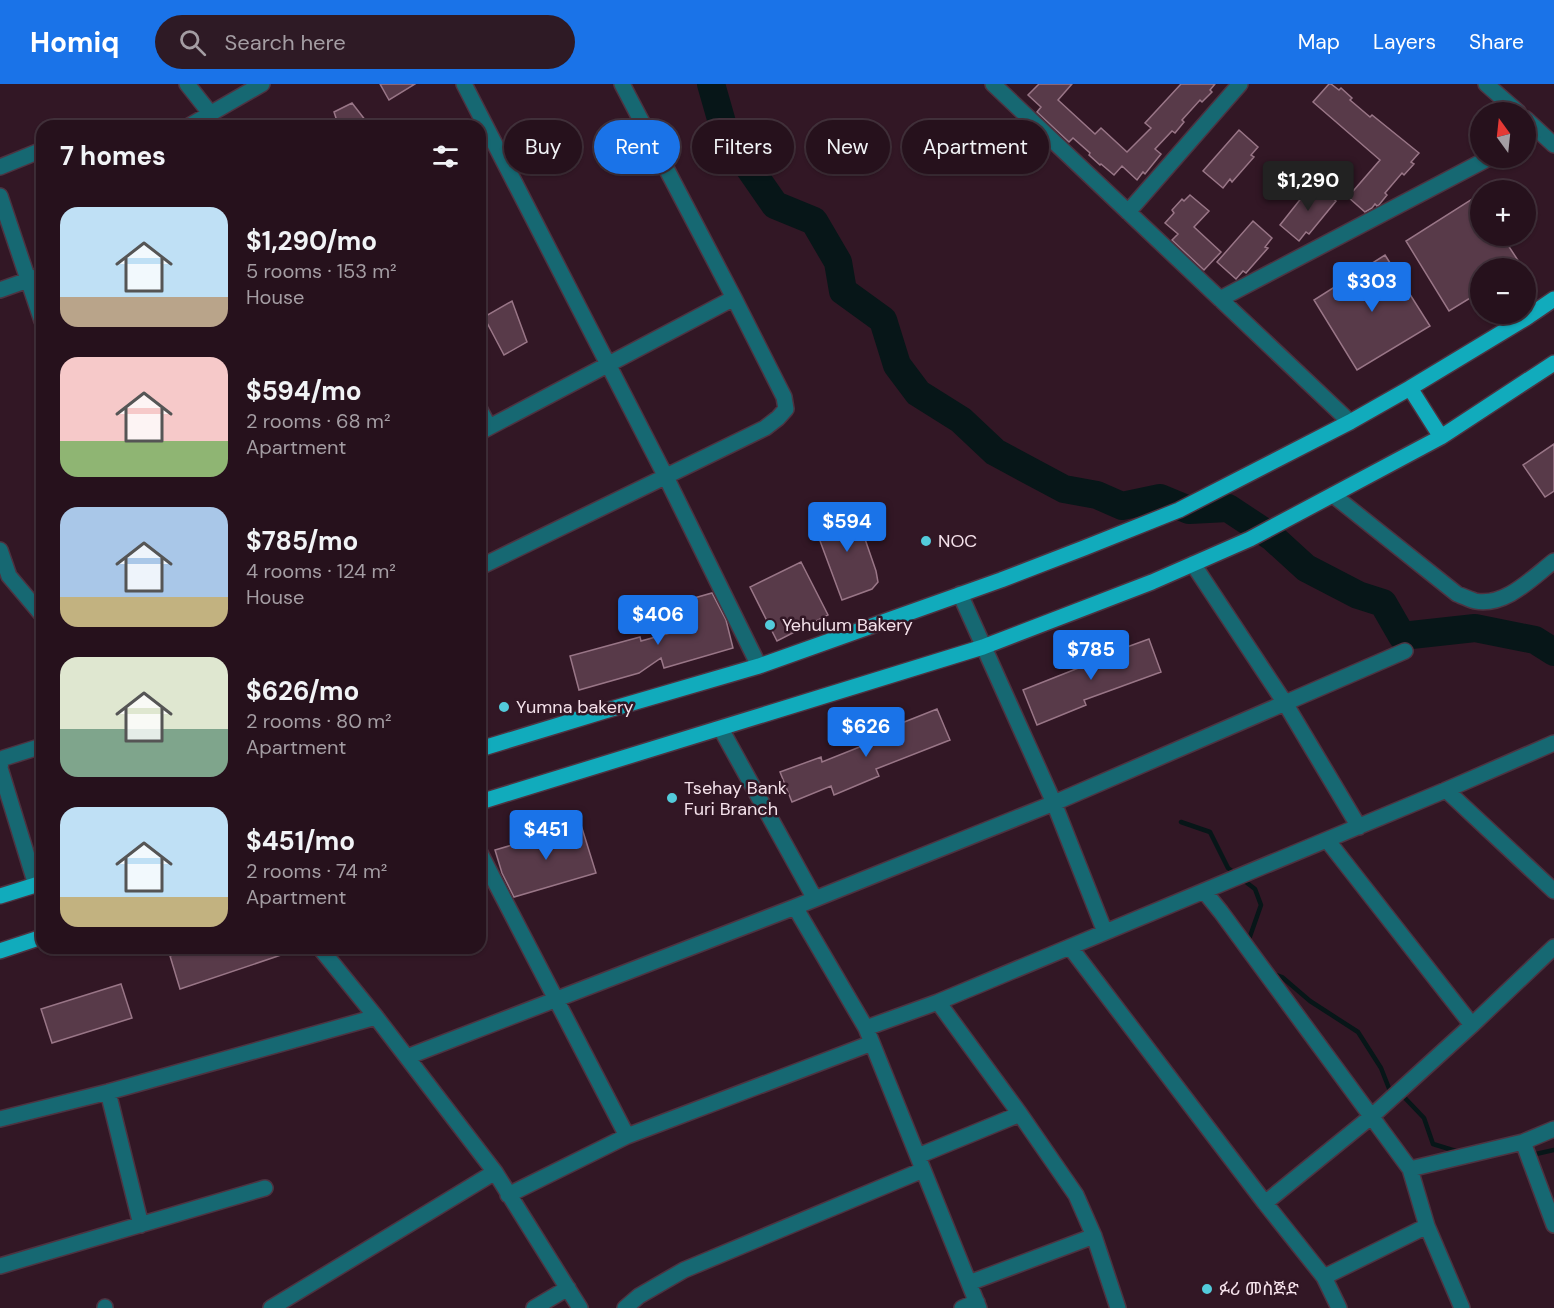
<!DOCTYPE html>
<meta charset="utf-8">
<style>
:root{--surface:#26111c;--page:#2e1a25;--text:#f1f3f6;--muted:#a49da3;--line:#42313b;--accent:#1a73e8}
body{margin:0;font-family:"DM Sans","Noto Sans Ethiopic",sans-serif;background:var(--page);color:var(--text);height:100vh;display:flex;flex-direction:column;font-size:22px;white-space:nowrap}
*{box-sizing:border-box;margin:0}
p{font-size:20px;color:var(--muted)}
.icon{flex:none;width:33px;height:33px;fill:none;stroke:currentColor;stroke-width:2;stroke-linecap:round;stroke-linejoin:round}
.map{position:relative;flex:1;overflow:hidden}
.sheet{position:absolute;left:36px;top:36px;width:450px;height:834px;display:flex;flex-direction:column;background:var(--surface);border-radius:18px;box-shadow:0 2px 4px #0004,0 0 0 2px var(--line)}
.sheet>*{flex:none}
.banner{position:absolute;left:504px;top:36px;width:570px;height:54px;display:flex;gap:12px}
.needle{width:39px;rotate:345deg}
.buttons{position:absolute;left:1470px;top:18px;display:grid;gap:12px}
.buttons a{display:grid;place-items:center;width:66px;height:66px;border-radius:50%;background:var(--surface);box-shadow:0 2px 4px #0004,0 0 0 2px var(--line);font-size:30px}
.price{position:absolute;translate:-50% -51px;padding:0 14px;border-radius:6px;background:var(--accent);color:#fff;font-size:20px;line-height:39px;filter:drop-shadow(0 2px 3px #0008)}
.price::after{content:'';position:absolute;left:50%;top:36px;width:18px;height:14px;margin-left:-9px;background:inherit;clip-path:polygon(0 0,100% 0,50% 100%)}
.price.on{background:#222;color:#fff}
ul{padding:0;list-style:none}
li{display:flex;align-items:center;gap:18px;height:150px;padding:0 24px}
li span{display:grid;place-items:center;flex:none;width:168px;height:120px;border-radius:18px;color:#555}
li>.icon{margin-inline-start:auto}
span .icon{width:72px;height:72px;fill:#fffc;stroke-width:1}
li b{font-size:26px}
h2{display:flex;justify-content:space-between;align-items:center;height:72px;padding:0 24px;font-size:26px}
.pill{padding:0 21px;border-radius:27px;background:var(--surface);box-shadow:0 2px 4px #0004,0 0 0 2px var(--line);font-size:21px;line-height:54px}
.pill.on{background:var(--accent);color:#fff}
header{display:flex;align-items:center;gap:36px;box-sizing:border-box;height:84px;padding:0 30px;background:var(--accent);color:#fff}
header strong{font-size:28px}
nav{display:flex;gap:33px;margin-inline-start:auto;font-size:21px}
.search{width:420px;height:54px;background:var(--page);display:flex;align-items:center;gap:15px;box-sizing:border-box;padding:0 21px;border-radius:33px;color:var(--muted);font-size:22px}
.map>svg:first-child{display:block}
</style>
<header>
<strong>Homiq</strong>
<div class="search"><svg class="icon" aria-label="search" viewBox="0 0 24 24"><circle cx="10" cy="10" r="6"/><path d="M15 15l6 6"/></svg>Search here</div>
<nav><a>Map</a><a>Layers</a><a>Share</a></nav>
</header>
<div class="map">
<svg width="1554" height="1224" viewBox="0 0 1554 1224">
<rect width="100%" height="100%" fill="#321725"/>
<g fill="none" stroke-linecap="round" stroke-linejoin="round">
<path stroke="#071618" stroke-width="4.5" d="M 1181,738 L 1210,748 L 1228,784 L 1236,790
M 1242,795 L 1255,805 L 1261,821 L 1248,858
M 1271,889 L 1282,893 L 1310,917 L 1358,948 L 1381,984 L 1392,1012
M 1400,1013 L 1404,1013 L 1424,1034 L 1433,1060 L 1459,1068
M 1529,1069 L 1536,1070 L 1554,1066"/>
<path stroke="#071618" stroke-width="28" d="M 711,0 L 725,49 L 775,121 L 814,137 L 838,178 L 843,207 L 883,236 L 897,281 L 918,309 L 961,336 L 995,368 L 1064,405 L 1097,411 L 1122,422 L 1160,414 L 1189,426 L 1228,424 L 1272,453 L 1306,484 L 1358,511 L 1383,519 L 1402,552 L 1475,544 L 1535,556 L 1554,568"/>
</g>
<path fill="#583a49" stroke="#997687" stroke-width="1.5" d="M 380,0 L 415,0 L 389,16 Z
M 1039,0 L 1072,0 L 1058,16 L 1095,50 L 1101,44 L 1127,68 L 1151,44 L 1145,39 L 1181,0 L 1215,0 L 1210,6 L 1212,8 L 1202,18 L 1200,16 L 1182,36 L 1184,38 L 1175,49 L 1172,47 L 1155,65 L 1161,70 L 1145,90 L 1143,88 L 1137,96 L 1122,82 L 1114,91 L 1101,80 L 1100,81 L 1089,71 L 1090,69 L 1073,54 L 1069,58 L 1037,28 L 1041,23 L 1028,11 Z
M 1329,0 L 1331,0 L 1339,6 L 1341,4 L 1352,14 L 1350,16 L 1370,33 L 1372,31 L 1419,69 L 1411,78 L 1414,80 L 1404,91 L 1402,89 L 1385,109 L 1387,111 L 1379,121 L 1377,122 L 1375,120 L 1372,124 L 1365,128 L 1348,113 L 1380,76 L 1313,18 Z
M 352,19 L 366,37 L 356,42 L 342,42 L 337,37 L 334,28 Z
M 1239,46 L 1258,63 L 1251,71 L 1254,73 L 1232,98 L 1230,95 L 1223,104 L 1203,87 Z
M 1314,98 L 1336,117 L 1309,150 L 1306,148 L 1299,157 L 1280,141 Z
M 1480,110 L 1480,152 L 1502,152 L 1523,184 L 1480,184 L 1480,208 L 1449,227 L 1406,157 Z
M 1190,111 L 1209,127 L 1194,143 L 1221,168 L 1204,186 L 1172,156 L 1178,150 L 1165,139 L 1174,129 L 1172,126 L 1182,115 L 1184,117 Z
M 1253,137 L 1272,154 L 1265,163 L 1268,164 L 1246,189 L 1243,187 L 1236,195 L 1217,178 Z
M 1385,171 L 1430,242 L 1357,286 L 1314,216 Z
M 512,217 L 527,258 L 504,271 L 484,233 Z
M 1554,360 L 1554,407 L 1545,413 L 1523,381 Z
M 854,423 L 876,487 L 878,498 L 872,505 L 842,516 L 813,438 Z
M 801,478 L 828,531 L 777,557 L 750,503 Z
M 712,509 L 726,536 L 733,564 L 664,584 L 661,574 L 639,589 L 579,606 L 570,572 L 640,553 L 641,557 L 688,544 L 680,518 Z
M 1149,555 L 1161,588 L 1084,616 L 1086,621 L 1037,641 L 1023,606 L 1081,583 L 1080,580 Z
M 937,625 L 950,656 L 876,685 L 879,692 L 834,711 L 831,702 L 792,718 L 780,688 L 821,673 L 822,678 L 867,660 L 864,654 Z
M 581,741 L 596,789 L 514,813 L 502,789 L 495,766 Z
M 195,864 L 296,864 L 296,866 L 180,905 L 170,872 Z
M 121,900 L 132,934 L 52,959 L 41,925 Z"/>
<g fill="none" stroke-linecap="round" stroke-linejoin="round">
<g stroke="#4d3341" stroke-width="18">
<path id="minor" d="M 187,0 L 210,29
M 464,0 L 666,393 L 759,582
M 993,0 L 1350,338
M 1486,0 L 1518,28
M 1526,35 L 1554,61
M 189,42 L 262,0
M 0,83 L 42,66
M 0,112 L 42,237
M 1128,128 L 1240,0
M 0,206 L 42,191
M 1220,215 L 1489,74
M 480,326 L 489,343
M 480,348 L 734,214
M 1333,411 L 1457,510 C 1462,512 1469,515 1475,517 C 1505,523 1532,494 1554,477
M 0,466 L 9,492 L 42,531
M 1193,480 L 1285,619 L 1359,743
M 480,483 L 765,344 L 778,334 L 786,325 L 784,313 L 734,214 L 622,0
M 960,510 L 1054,719 L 1105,848
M 721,645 L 815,815
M 1446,706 L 1554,807
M 1327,756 L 1472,941
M 480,769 L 627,1052
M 36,801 L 0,684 L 1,678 L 4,674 L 42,662
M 1204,807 L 1221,828 L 1410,1085
M 795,823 L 866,944 L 979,1224
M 1070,863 L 1265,1119 L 1324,1193 L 1339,1224
M 320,864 L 376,933 L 495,1088 L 580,1224
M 866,944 L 938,918
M 407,973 L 795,823 L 1054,719 L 1405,567
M 108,1008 L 141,1141
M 0,1035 L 108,1008 L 376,933
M 1523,1058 L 1554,1045
M 918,1072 L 1020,1030
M 508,1111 L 627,1052 L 872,959
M 1265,1119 L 1372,1032 L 1472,941 L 1554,863
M 0,1182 L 265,1104
M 1324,1193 L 1427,1142
M 969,1199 L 1094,1152
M 105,1223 L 105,1224
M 271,1224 L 495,1088
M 534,1224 L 568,1204
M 625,1224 L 639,1212 L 684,1186 L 923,1086
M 962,1224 L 977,1218
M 1118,1224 L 1094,1152 L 1076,1111 L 1020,1030 L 938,918 L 1446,706 L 1554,659
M 1462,1224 L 1427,1142 L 1410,1085 L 1523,1058 L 1554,1141"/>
</g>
<g stroke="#4d3341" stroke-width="18">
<path id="primary" d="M 1410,304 L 1441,353
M 480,665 L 608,626 L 759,582 L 1001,496 L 1084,464 L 1179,426 L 1350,338 L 1410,304 L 1526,234 L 1554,215
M 480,718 L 983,563 L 1152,498 L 1250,455 L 1441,353 L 1554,279
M 0,812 L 42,799
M 0,867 L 42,853"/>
</g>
<use href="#minor" stroke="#166872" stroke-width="15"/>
<use href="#primary" stroke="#11abbc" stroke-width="15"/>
</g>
<g fill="#53cbdb" stroke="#321725" stroke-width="2">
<circle cx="926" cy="457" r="6"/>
<circle cx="770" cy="541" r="6"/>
<circle cx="504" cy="623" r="6"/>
<circle cx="672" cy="714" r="6"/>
<circle cx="1207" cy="1205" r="6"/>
</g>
<g text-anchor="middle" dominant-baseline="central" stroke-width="5" stroke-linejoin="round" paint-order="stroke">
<g font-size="18" fill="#f5e2eb" stroke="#321725" text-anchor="start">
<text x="938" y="457">NOC</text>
<text x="782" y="541">Yehulum Bakery</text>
<text x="516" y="623">Yumna bakery</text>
<text x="684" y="704">Tsehay Bank<tspan x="684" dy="21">Furi Branch</tspan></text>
<text x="1219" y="1205">ፉሪ መስጅድ</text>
</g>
</g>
</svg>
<div class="buttons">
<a><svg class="needle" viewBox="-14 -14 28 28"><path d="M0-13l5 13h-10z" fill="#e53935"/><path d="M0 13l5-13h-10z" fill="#a49da3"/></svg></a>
<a>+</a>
<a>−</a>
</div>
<b class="price on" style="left:1308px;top:128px">$1,290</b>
<b class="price" style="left:1372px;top:229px">$303</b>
<b class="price" style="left:847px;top:469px">$594</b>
<b class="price" style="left:658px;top:562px">$406</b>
<b class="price" style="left:1091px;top:597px">$785</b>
<b class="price" style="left:866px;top:674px">$626</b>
<b class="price" style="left:546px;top:777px">$451</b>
<div class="banner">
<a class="pill">Buy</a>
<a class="pill on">Rent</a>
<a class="pill">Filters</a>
<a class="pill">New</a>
<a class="pill">Apartment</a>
</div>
<section class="sheet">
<h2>7 homes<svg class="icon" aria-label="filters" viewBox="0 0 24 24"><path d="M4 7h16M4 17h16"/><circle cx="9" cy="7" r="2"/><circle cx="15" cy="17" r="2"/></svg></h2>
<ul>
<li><span style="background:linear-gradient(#bfe0f5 75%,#b9a48a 0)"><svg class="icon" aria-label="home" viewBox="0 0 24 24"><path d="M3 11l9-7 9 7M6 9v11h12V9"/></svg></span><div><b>$1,290/mo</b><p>5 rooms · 153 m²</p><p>House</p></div></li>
<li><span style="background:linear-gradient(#f6c9c9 70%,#8fb573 0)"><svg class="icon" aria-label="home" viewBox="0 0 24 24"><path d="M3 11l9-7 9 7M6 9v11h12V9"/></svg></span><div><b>$594/mo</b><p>2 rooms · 68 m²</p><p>Apartment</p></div></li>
<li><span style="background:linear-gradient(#a9c7e8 75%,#c2b280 0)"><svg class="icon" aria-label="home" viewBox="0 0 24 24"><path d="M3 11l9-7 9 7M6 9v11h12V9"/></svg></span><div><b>$785/mo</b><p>4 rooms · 124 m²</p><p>House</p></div></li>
<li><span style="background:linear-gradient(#dfe7d0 60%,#7fa58c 0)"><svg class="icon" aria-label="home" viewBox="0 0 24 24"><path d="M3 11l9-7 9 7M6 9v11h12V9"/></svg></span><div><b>$626/mo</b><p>2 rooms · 80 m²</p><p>Apartment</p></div></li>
<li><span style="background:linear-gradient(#bfe0f5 75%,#c2b280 0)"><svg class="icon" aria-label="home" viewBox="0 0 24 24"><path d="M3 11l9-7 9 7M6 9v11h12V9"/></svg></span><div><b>$451/mo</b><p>2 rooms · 74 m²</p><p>Apartment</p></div></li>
</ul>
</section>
</div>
